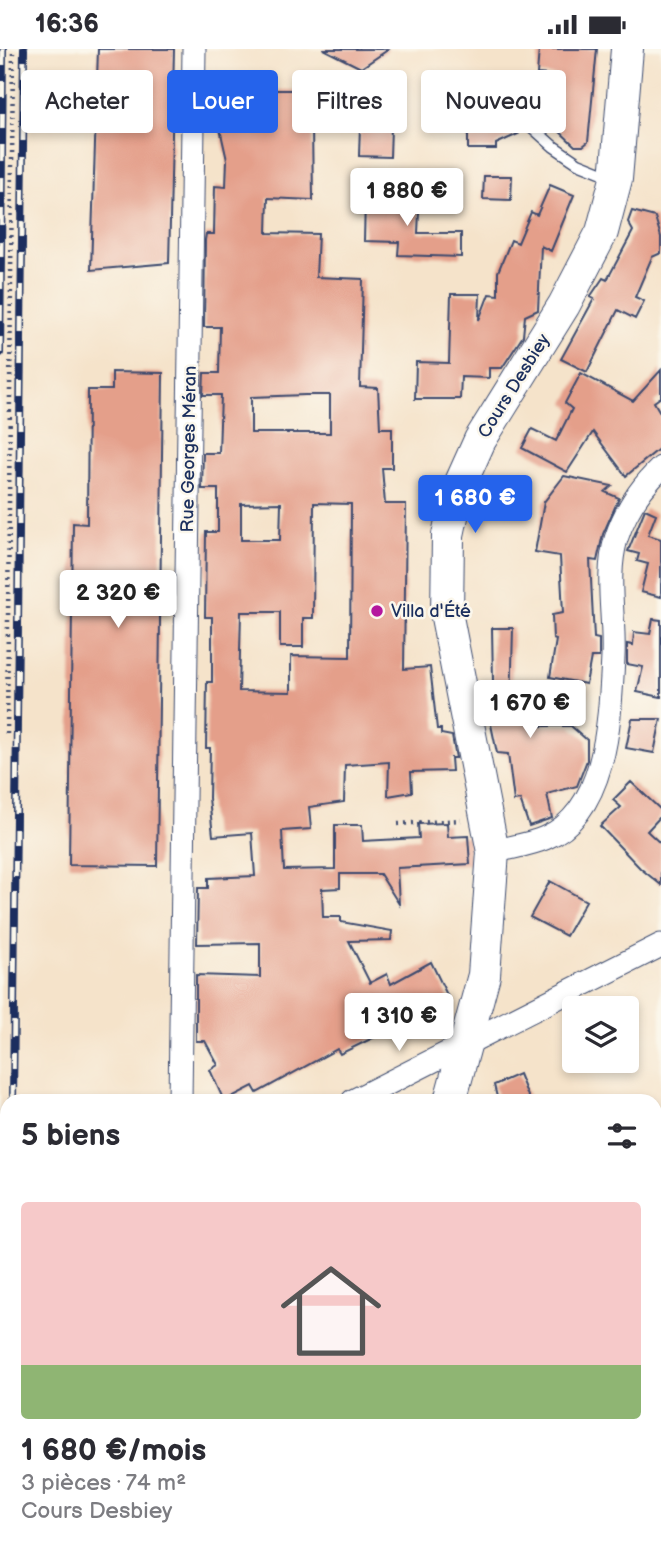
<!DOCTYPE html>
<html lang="fr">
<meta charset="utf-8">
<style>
:root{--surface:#fff;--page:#f2f2f3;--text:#2b2b33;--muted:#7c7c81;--line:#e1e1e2;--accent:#2563eb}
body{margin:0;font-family:"Balsamiq Sans",sans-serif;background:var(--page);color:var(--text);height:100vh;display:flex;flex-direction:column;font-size:26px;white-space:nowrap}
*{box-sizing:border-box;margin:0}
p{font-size:23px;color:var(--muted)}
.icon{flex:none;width:38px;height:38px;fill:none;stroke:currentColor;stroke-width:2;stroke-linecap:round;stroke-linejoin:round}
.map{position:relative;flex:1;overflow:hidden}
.details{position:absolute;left:0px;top:1045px;width:662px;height:471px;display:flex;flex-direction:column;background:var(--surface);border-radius:21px 21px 0 0;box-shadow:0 4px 10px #0003}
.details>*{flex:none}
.banner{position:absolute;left:21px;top:21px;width:620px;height:63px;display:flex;gap:14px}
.controls{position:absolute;left:562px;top:947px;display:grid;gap:14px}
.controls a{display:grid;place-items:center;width:77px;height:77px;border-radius:7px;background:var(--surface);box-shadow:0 4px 10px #0003;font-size:35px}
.price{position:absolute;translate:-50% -60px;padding:0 16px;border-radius:7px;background:#fff;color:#222;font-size:23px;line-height:46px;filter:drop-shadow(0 2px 4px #0008)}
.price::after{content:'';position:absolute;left:50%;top:42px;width:21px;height:16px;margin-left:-10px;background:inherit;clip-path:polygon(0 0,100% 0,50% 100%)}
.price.current{background:var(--accent);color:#fff}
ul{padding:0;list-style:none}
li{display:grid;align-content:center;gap:14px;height:371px;padding:0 21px}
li+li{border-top:2px solid var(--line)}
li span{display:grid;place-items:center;height:217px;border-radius:7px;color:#555}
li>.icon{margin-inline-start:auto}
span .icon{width:126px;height:126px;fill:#fffc;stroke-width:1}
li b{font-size:30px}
h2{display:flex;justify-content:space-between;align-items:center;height:84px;padding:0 21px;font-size:30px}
.tag{padding:0 24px;border-radius:7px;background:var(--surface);box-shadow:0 4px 10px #0003;font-size:24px;line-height:63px}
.tag.current{background:var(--accent);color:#fff}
.status{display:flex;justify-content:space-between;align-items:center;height:49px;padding:0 35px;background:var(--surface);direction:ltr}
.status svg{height:19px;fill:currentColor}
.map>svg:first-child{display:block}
</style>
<div class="status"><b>16:36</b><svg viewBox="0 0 49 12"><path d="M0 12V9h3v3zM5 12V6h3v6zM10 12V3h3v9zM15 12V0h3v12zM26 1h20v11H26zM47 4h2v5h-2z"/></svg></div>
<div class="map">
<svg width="661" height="1515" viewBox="0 0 661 1515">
<rect width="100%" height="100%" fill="#fbf7ec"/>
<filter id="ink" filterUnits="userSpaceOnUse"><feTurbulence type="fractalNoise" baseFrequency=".0143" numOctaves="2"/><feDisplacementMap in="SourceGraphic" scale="14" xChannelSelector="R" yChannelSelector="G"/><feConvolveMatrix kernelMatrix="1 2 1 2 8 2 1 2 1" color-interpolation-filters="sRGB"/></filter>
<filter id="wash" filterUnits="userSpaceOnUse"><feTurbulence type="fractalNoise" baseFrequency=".00686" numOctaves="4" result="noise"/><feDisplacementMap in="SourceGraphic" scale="28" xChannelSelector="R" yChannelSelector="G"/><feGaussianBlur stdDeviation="1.57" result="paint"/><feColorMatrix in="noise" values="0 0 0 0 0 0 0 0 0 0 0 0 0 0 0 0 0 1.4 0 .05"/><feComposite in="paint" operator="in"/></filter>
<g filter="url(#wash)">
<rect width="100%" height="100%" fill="#f5e3ca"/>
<g id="blocks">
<path fill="#e49f8a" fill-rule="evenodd" d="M 98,0 L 174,0 L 169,214 L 91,221 Z
M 323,0 L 389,0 L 361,19 Z
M 539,0 L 597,0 L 588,93 L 583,97 L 575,97 L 555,78 L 560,27 L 537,25 Z
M 316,26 L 399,27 L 398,79 L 391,78 L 390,108 L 359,107 L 360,77 L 312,76 L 313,151 L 268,149 L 267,184 L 318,185 L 316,228 L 363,230 L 360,338 L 378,339 L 380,379 L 392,379 L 392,419 L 382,419 L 385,455 L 406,455 L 404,620 L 430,618 L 437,680 L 441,680 L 441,685 L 452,687 L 456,709 L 451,709 L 452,722 L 411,723 L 412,743 L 388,747 L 389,713 L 345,716 L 344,753 L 309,758 L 311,780 L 282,782 L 284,821 L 335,820 L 335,776 L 362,776 L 363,792 L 419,789 L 418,775 L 447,774 L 448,788 L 468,787 L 470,815 L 397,819 L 399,855 L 380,825 L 340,825 L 340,839 L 322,840 L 323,868 L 341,868 L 341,873 L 392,882 L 391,891 L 349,892 L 370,934 L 387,925 L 391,935 L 431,913 L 449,950 L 429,960 L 425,951 L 374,976 L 379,986 L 340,1005 L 337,1000 L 257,1044 L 253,1037 L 224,1052 L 210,1021 L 218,1016 L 205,992 L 196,992 L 196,926 L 260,928 L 260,894 L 197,895 L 198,839 L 208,839 L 208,829 L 255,827 L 252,784 L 213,787 L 209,749 L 210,699 L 206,699 L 207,633 L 212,633 L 212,568 L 205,568 L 206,483 L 218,483 L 218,440 L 202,440 L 203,404 L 219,404 L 221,346 L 203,346 L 204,324 L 219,324 L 220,278 L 204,278 L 205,191 L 206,185 L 214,185 L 215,137 L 226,138 L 227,111 L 216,62 L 227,62 L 228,36 L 259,36 L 259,41 L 315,41 ZM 305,346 L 330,346 L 330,384 L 251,384 L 251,348 ZM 281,454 L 280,491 L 241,491 L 241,455 ZM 314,454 L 351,455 L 350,608 L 291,607 L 291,643 L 239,642 L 241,563 L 280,563 L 280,598 L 303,598 L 303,569 L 313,569 Z
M 494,70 L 518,85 L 496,95 L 496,100 L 468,100 L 468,71 Z
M 484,127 L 512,127 L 511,151 L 483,150 Z
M 550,136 L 574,146 L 551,202 L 541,197 L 538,261 L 525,267 L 523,287 L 502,319 L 489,319 L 489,329 L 461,328 L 460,350 L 415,350 L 416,313 L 449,314 L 451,245 L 480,245 L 479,271 L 489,245 L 498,246 L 498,223 L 511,191 L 518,194 L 531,163 L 537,166 Z
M 403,142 L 420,142 L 418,184 L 461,184 L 461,208 L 398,206 L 399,193 L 364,192 L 365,151 L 402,152 Z
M 632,162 L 655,168 L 661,188 L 661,204 L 652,208 L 635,248 L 644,252 L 635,270 L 618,261 L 587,323 L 561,310 L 594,250 L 590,248 L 603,229 L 607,231 L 633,182 L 628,173 Z
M 661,321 L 661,348 L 654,353 L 661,365 L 661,398 L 626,427 L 593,383 L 567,423 L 522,399 L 532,380 L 556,392 L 572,360 L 565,354 L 581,324 L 633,352 Z
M 112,323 L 163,324 L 157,817 L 69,816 L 73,474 L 87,475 L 88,341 L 112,341 Z
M 564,427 L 612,437 L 605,443 L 619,449 L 603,485 L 597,512 L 590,511 L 594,589 L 599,590 L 599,608 L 591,608 L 586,635 L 550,628 L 556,591 L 553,590 L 552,566 L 563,564 L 560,507 L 535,503 L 544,453 Z
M 645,460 L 656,465 L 648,486 L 661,490 L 661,548 L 641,543 L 648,515 L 637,512 L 639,505 L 628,502 Z
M 653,570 L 661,571 L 661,648 L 637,643 L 643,618 L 627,615 L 627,595 L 633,596 L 634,583 L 650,585 Z
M 492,579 L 513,579 L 511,658 L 543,658 L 542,677 L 571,677 L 587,691 L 587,711 L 577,737 L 547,745 L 552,769 L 529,777 L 520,751 L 514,752 L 508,705 L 497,704 L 482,633 L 493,633 Z
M 632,670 L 661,670 L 654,704 L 626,699 Z
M 631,733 L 661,761 L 661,767 L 647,782 L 661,795 L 661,836 L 640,819 L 600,777 L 621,758 L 613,751 Z
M 550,832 L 586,852 L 566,887 L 530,868 Z
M 519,1025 L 530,1052 L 498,1052 L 494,1036 Z"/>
</g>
</g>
<g filter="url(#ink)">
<use href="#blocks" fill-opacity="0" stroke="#3c4a6e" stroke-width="2"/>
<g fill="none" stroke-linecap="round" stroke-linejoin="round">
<g stroke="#3c4a6e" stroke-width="13">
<path id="lane" d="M 488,39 L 553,97 L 578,114 L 613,128"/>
</g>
<g stroke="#3c4a6e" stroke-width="25">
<path id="street" d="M 493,803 C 510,798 529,796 545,789 C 608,763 610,666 613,608 C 615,569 605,528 616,490 C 625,462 640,439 661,419
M 180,1052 L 194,0
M 353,1052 L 661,896
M 0,1226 L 7,1223
M 0,1327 L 7,1328
M 0,1477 L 7,1474
M 116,1508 L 118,1515
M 480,1508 L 484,1515"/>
</g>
<g stroke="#3c4a6e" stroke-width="34">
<path id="secondary" d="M 450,1052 L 484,926 L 493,803 L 447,568 L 448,486 L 458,440 L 480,391 L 564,256 L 602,183 L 616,130 L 627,0
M 336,1508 L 337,1515"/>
</g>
<path stroke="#3c4a6e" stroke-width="4.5" stroke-dasharray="2 5" stroke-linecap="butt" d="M 7,685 L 13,0
M 398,775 L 461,771"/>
<use href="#lane" stroke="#fff" stroke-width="10"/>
<use href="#street" stroke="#fff" stroke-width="23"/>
<use href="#secondary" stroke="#fff" stroke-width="32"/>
<g stroke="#1b2f5e" stroke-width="8">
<path id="rail" d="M 0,304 L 3,0
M 13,1052 L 24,0"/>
</g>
<use href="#rail" stroke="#fbf7ec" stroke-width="5" stroke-dasharray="16" stroke-linecap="butt"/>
</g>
</g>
<circle fill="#b5179e" stroke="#fbf7ec" stroke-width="2.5" cx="377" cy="562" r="7"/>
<g text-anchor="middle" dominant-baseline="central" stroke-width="5" stroke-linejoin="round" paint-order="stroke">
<g font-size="18" fill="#1b2f5e" stroke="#fbf7ec">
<text transform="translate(514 337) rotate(-58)">Cours Desbiey</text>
<text transform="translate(189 400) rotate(-89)">Rue Georges Méran</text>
</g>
<g font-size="18" fill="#1b2f5e" stroke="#fbf7ec" text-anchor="start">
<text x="391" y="562">Villa d'Été</text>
</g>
</g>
</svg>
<div class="controls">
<a><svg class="icon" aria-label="layers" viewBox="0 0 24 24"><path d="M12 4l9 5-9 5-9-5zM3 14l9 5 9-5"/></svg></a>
</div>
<b class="price" style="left:407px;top:179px">1 880 €</b>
<b class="price current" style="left:475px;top:486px">1 680 €</b>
<b class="price" style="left:118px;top:581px">2 320 €</b>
<b class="price" style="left:530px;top:691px">1 670 €</b>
<b class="price" style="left:399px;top:1004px">1 310 €</b>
<div class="banner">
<a class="tag">Acheter</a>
<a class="tag current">Louer</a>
<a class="tag">Filtres</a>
<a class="tag">Nouveau</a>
</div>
<section class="details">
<h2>5 biens<svg class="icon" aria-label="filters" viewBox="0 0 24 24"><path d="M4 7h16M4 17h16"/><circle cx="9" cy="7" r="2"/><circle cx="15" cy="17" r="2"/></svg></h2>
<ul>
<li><span style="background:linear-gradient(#f6c9c9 75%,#8fb573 0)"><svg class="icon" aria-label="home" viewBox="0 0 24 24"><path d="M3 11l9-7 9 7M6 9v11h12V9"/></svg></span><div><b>1 680 €/mois</b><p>3 pièces · 74 m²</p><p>Cours Desbiey</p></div></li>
</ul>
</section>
</div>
